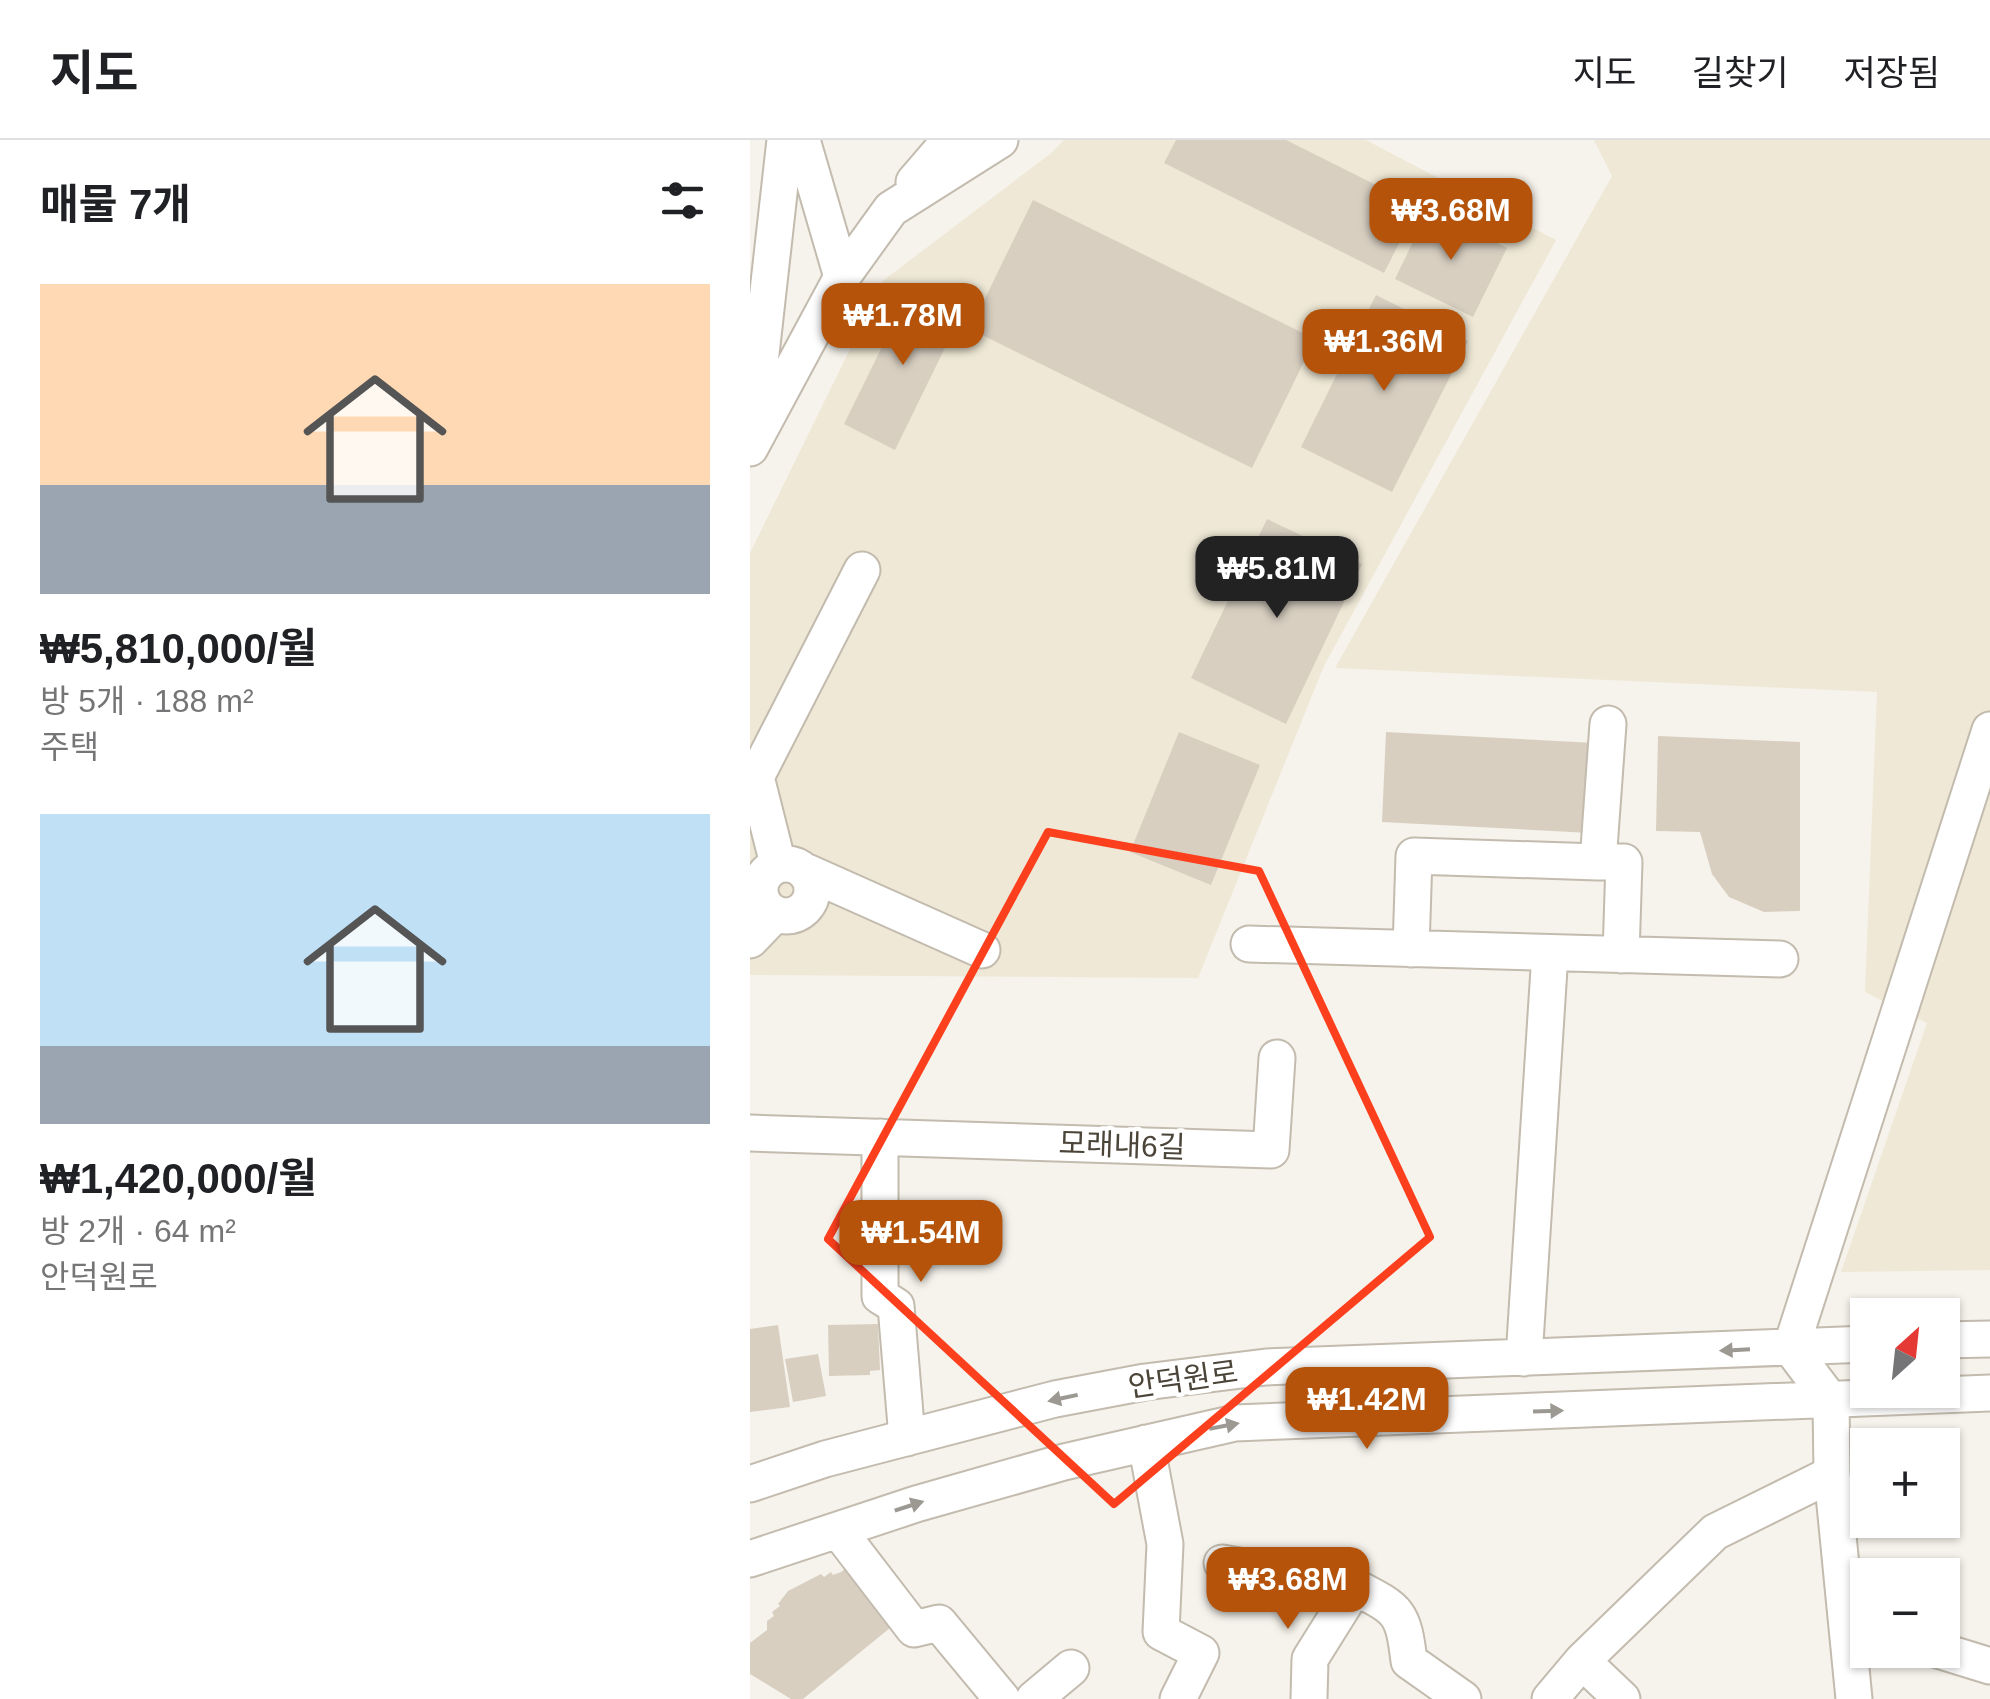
<!DOCTYPE html>
<html lang="ko">
<meta charset="utf-8">
<style>
:root{--surface:#fff;--page:#f6f6f6;--text:#202124;--muted:#757577;--line:#e0e0e0;--accent:#b45309}
body{margin:0;font-family:Helvetica,"Noto Sans KR",sans-serif;background:var(--page);color:var(--text);height:100vh;display:flex;flex-direction:column;font-size:38px;white-space:nowrap}
*{box-sizing:border-box;margin:0}
p{font-size:32px;color:var(--muted)}
.icon{flex:none;width:55px;height:55px;fill:none;stroke:currentColor;stroke-width:2;stroke-linecap:round;stroke-linejoin:round}
.map{position:relative;flex:1;overflow:hidden}
.side{display:flex;flex-direction:column;background:var(--surface);width:750px}
.side>*{flex:none}
.needle{width:65px;rotate:27deg}
.controls{position:absolute;left:1100px;top:1158px;display:grid;gap:20px}
.controls a{display:grid;place-items:center;width:110px;height:110px;border-radius:0px;background:var(--surface);box-shadow:0 2px 8px #0004;font-size:50px}
.price{position:absolute;translate:-50% -85px;padding:0 22px;border-radius:20px;background:var(--accent);color:#fff;font-size:32px;line-height:65px;filter:drop-shadow(0 2px 5px #0008)}
.price::after{content:'';position:absolute;left:50%;top:60px;width:30px;height:22px;margin-left:-15px;background:inherit;clip-path:polygon(0 0,100% 0,50% 100%)}
.price.on{background:#222;color:#fff}
ul{padding:0;list-style:none}
li{display:grid;align-content:center;gap:20px;height:530px;padding:0 40px}
li span{display:grid;place-items:center;height:310px;border-radius:0px;color:#555}
li>.icon{margin-inline-start:auto}
span .icon{width:180px;height:180px;fill:#fffc;stroke-width:1}
li b{font-size:42px}
h2{display:flex;justify-content:space-between;align-items:center;height:120px;padding:0 40px;font-size:42px}
header{display:flex;align-items:center;gap:60px;box-sizing:border-box;height:140px;padding:0 50px;background:var(--surface);border-bottom:2px solid var(--line)}
header strong{font-size:48px}
nav{display:flex;gap:55px;margin-inline-start:auto;font-size:35px}
main{display:flex;flex:1;min-height:0}
.map>svg:first-child{display:block}
</style>
<header>
<strong>지도</strong>
<nav><a>지도</a><a>길찾기</a><a>저장됨</a></nav>
</header>
<main>
<section class="side">
<h2>매물 7개<svg class="icon" aria-label="filters" viewBox="0 0 24 24"><path d="M4 7h16M4 17h16"/><circle cx="9" cy="7" r="2"/><circle cx="15" cy="17" r="2"/></svg></h2>
<ul>
<li><span style="background:linear-gradient(#ffd9b3 65%,#9aa5b1 0)"><svg class="icon" aria-label="home" viewBox="0 0 24 24"><path d="M3 11l9-7 9 7M6 9v11h12V9"/></svg></span><div><b>₩5,810,000/월</b><p>방 5개 · 188 m²</p><p>주택</p></div></li>
<li><span style="background:linear-gradient(#bfe0f5 75%,#9aa5b1 0)"><svg class="icon" aria-label="home" viewBox="0 0 24 24"><path d="M3 11l9-7 9 7M6 9v11h12V9"/></svg></span><div><b>₩1,420,000/월</b><p>방 2개 · 64 m²</p><p>안덕원로</p></div></li>
</ul>
</section>
<div class="map">
<svg width="1240" height="1559" viewBox="0 0 1240 1559">
<rect width="100%" height="100%" fill="#f6f3ec"/>
<path fill="#efe8d6" d="M 314,0 L 616,0 L 806,100 L 574,526 L 448,838 L 0,835 L 0,413 L 134,140 L 300,14 Z
M 844,0 L 1240,0 L 1240,1130 L 1091,1132 L 1177,883 L 1115,852 L 1127,552 L 585,528 L 862,36 Z"/>
<path fill="#d8cfc1" d="M 426,0 L 536,0 L 668,66 L 634,133 L 414,23 Z
M 283,60 L 565,199 L 502,328 L 220,189 Z
M 679,69 L 757,108 L 723,177 L 645,139 Z
M 162,146 L 213,171 L 145,310 L 94,284 Z
M 626,155 L 718,201 L 642,352 L 551,307 Z
M 517,379 L 612,424 L 536,584 L 441,538 Z
M 429,592 L 510,625 L 461,745 L 380,712 Z
M 636,592 L 845,603 L 840,693 L 632,682 Z
M 908,596 L 1050,602 L 1050,771 L 1014,772 L 979,757 L 962,734 L 950,692 L 906,691 Z
M 128,1184 L 130,1230 L 120,1231 L 120,1235 L 79,1236 L 78,1185 Z
M 28,1185 L 40,1267 L 0,1272 L 0,1189 Z
M 68,1214 L 76,1256 L 43,1262 L 35,1219 Z
M 106,1420 L 146,1483 L 53,1559 L 41,1559 L 0,1534 L 0,1503 L 17,1490 L 17,1481 L 24,1476 L 22,1472 L 30,1466 L 28,1464 L 38,1451 L 71,1434 L 74,1437 L 81,1432 L 83,1435 L 91,1432 Z"/>
<g fill="none" stroke-linecap="round" stroke-linejoin="round">
<g stroke="#c2bbae" stroke-width="39">
<path id="minor" d="M 52,0 L 92,137
M 164,42 L 200,0
M 3,285 L 35,0
M 0,308 L 92,137 L 141,69 L 250,0
M 848,722 L 874,722 L 871,815
M10 750a26 26 0 1 1 52 0a26 26 0 1 1-52 0Z
M 28,724 L 6,637 L 112,430
M 57,732 L 232,810
M 0,800 L 25,774
M 499,804 L 1030,819
M 661,809 L 664,716 L 848,722 L 858,584
M 0,993 L 521,1010 L 527,918
M 130,997 L 130,1156 L 146,1166 L 157,1298
M 1192,1200 L 1240,1199
M 774,1218 L 800,813
M 396,1303 L 415,1404 L 411,1492 L 451,1513 L 428,1559
M 0,1344 L 75,1319 L 305,1259 L 395,1242 L 516,1227 L 1118,1204
M 88,1390 L 164,1489 L 189,1483 L 252,1559
M 0,1419 L 166,1364 L 314,1322 L 485,1283 L 1240,1253
M 472,1423 L 605,1447 C 649,1470 653,1471 659,1521 L 713,1559
M 1188,1510 L 1240,1526
M 832,1521 L 872,1559
M 284,1559 L 321,1528
M 559,1559 L 560,1519 L 605,1447
M 800,1559 L 832,1521 L 965,1392 L 1082,1334
M 1104,1559 L 1082,1334 L 1081,1261 L 1041,1208 L 1240,590"/>
</g>
<use href="#minor" stroke="#fff" stroke-width="35"/>
</g>
<defs><path id="oneway-solid" d="M-6-.8H1V-3.2L6.5 0L1 3.2V.8H-6Z" transform="scale(2.5)"/></defs>
<g fill="#9c9892">
<use href="#oneway-solid" transform="translate(985 1210) rotate(177)"/>
<use href="#oneway-solid" transform="translate(313 1258) rotate(168)"/>
<use href="#oneway-solid" transform="translate(798 1271) rotate(-2)"/>
<use href="#oneway-solid" transform="translate(474 1286) rotate(-11)"/>
<use href="#oneway-solid" transform="translate(159 1366) rotate(-18)"/>
</g>
<path fill="none" stroke="#fc3f1d" stroke-width="8" stroke-linejoin="round" d="M 298,692 L 509,731 L 680,1097 L 364,1364 L 78,1099 Z"/>
<g text-anchor="middle" dominant-baseline="central" stroke-width="9" stroke-linejoin="round" paint-order="stroke">
<g font-size="30" fill="#4b4439" stroke="#fff">
<text transform="translate(372 1005) rotate(2)">모래내6길</text>
<text transform="translate(433 1239) rotate(-8)">안덕원로</text>
</g>
</g>
</svg>
<div class="controls">
<a><svg class="needle" viewBox="-14 -14 28 28"><path d="M0-13l5 13h-10z" fill="#e53935"/><path d="M0 13l5-13h-10z" fill="#757577"/></svg></a>
<a>+</a>
<a>−</a>
</div>
<b class="price" style="left:701px;top:123px">₩3.68M</b>
<b class="price" style="left:153px;top:228px">₩1.78M</b>
<b class="price" style="left:634px;top:254px">₩1.36M</b>
<b class="price on" style="left:527px;top:481px">₩5.81M</b>
<b class="price" style="left:171px;top:1145px">₩1.54M</b>
<b class="price" style="left:617px;top:1312px">₩1.42M</b>
<b class="price" style="left:538px;top:1492px">₩3.68M</b>
</div>
</main>
